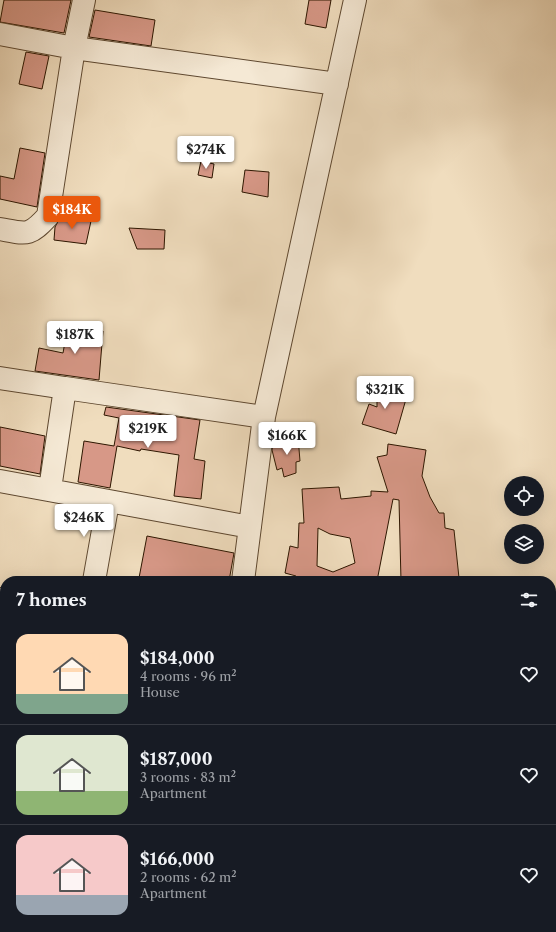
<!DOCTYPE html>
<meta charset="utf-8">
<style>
:root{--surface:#171b24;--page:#20242c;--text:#f1f3f6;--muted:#9ea1a6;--line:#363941;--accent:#ea580c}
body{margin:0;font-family:"Libre Caslon Text",serif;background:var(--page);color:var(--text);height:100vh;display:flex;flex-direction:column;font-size:15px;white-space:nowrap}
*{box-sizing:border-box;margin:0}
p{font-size:13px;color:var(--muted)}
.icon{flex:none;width:22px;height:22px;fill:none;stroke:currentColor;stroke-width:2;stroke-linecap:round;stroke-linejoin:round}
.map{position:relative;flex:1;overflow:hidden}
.panel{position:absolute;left:0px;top:576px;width:556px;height:356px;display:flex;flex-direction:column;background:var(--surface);border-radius:16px 16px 0 0;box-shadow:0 4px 16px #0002}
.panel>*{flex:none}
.buttons{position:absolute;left:504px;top:476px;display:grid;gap:8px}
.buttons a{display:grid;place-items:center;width:40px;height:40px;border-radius:50%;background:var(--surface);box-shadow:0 4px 16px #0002;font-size:20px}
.price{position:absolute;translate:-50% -34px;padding:0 9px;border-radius:4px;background:#fff;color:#222;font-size:13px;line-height:26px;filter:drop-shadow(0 1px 2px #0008)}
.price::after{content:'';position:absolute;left:50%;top:24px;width:12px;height:9px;margin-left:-6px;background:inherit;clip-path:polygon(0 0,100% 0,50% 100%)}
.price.active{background:var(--accent);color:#fff}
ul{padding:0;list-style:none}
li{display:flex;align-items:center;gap:12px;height:100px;padding:0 16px}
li+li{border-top:1px solid var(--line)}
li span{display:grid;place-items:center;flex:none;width:112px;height:80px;border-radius:12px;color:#555}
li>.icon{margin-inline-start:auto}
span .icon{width:48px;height:48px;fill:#fffc;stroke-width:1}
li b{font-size:17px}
h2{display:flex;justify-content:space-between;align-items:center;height:48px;padding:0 16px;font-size:17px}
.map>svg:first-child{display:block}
</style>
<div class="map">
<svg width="556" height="932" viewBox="0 0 556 932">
<rect width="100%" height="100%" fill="#f0ddbe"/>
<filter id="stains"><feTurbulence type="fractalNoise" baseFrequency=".005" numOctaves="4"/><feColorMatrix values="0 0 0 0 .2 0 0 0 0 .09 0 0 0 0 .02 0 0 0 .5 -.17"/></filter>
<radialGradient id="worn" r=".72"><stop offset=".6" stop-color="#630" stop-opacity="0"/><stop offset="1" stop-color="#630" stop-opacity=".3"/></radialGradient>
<path fill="#d79887" stroke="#2d1600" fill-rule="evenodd" d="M 4,0 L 71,0 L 64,33 L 0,22 Z
M 309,0 L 331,0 L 326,28 L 305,24 Z
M 95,10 L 155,20 L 151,46 L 89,37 Z
M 26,52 L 49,56 L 42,89 L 19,84 Z
M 20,148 L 45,153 L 37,207 L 0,199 L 0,176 L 14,179 Z
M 201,161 L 214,164 L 212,178 L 198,175 Z
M 245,170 L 269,172 L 268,197 L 242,192 Z
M 61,216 L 91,221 L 86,244 L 54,240 L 55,227 Z
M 129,228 L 165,230 L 164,249 L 137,249 Z
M 68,325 L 103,331 L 99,380 L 35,371 L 39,348 L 63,353 Z
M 377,382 L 393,382 L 393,396 L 406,399 L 396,434 L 362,424 L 369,404 L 377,407 Z
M 106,407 L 200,420 L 194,459 L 205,461 L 201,499 L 174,496 L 179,455 L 141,449 L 140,451 L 117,446 L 110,488 L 78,482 L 84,441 L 114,446 L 119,418 L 104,415 Z
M 0,427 L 45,436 L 40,474 L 0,466 Z
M 298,437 L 300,461 L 296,462 L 296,473 L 284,477 L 282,468 L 277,470 L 272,450 L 273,443 Z
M 388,444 L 426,450 L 422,476 L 430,497 L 439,513 L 444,513 L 445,528 L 454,530 L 459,578 L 434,581 L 401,581 L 399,500 L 393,499 L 377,581 L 297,581 L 296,576 L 285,573 L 290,546 L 298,548 L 299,523 L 304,523 L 302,489 L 339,487 L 341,499 L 371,496 L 371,491 L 388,492 L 377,457 L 387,455 ZM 318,528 L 330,534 L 350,538 L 355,563 L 333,572 L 317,566 Z
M 147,536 L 234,553 L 229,581 L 153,581 L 139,578 Z"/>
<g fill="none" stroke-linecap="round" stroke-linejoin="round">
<g stroke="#5e4830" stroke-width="24">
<path id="minor" d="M 0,34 L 74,48 L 84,0
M 0,229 C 27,234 29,237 48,216 L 74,48 L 337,84
M 0,378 L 65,388 L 50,489
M 65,388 L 264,417
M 0,481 L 250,527
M 94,581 L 108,502
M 243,581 L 264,417 L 355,0
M 0,599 L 5,599
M 0,721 L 5,700
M 0,848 L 5,849
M 41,932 L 42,927
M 197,932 L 198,927"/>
</g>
<use href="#minor" stroke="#f5e9d5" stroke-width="22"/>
</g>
<rect width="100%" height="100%" filter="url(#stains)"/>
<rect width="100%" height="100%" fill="url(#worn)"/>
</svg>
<div class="buttons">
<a><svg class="icon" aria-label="locate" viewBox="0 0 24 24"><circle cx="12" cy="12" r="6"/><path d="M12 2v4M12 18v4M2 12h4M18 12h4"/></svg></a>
<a><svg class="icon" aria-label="layers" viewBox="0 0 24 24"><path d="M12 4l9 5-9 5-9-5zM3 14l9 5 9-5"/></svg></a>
</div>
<b class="price" style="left:206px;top:170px">$274K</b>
<b class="price active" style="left:72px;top:230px">$184K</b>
<b class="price" style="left:75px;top:355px">$187K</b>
<b class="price" style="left:385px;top:410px">$321K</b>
<b class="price" style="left:148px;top:449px">$219K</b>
<b class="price" style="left:287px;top:456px">$166K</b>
<b class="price" style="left:84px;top:538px">$246K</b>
<section class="panel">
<h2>7 homes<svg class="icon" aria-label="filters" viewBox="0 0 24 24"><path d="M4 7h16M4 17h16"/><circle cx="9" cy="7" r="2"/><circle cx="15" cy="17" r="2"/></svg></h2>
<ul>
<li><span style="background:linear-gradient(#ffd9b3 75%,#7fa58c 0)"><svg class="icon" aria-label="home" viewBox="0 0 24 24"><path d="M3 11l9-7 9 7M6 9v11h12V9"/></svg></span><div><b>$184,000</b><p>4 rooms · 96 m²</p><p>House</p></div><svg class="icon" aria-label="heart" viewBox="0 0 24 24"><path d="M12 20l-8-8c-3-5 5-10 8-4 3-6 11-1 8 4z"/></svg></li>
<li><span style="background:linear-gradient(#dfe7d0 70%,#8fb573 0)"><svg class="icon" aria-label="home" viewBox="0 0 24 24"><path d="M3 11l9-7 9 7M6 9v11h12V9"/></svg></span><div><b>$187,000</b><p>3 rooms · 83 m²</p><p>Apartment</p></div><svg class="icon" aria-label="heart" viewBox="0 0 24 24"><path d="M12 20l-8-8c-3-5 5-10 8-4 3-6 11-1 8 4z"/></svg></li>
<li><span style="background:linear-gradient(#f6c9c9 75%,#9aa5b1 0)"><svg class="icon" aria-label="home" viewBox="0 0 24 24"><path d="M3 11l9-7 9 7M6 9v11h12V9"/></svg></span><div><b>$166,000</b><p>2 rooms · 62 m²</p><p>Apartment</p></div><svg class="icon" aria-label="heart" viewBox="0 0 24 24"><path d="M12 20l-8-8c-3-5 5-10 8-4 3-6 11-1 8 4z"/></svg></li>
</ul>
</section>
</div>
